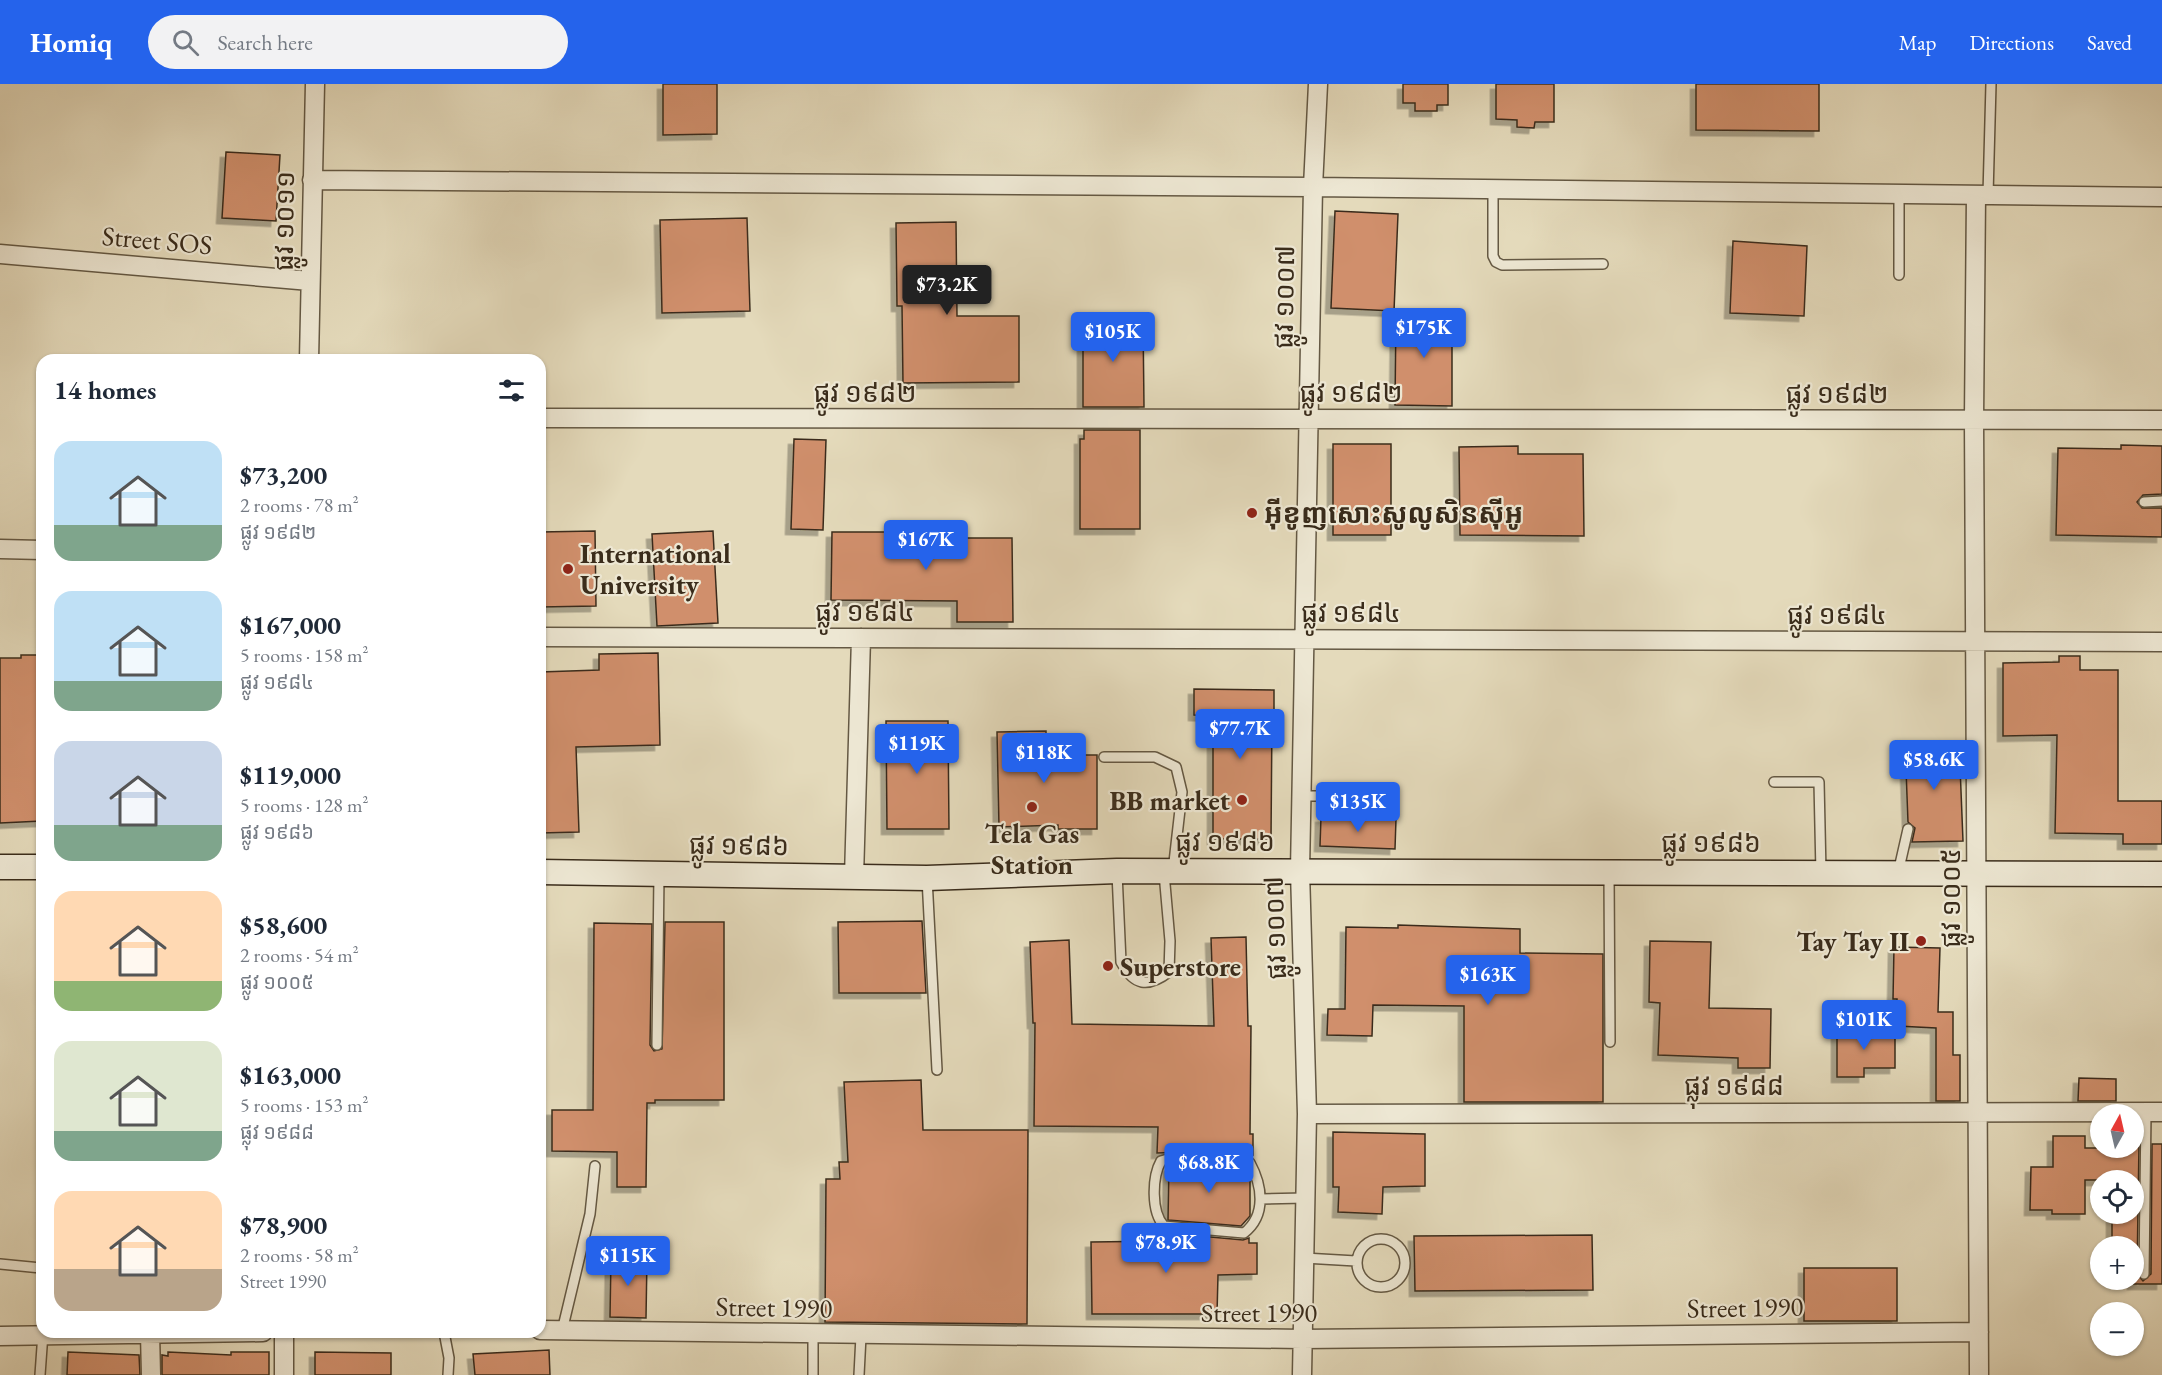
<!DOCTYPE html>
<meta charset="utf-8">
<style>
:root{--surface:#fff;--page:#f2f2f3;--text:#1f2937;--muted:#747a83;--accent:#2563eb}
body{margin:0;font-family:"EB Garamond","Noto Sans Khmer",serif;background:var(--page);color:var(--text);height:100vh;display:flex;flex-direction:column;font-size:22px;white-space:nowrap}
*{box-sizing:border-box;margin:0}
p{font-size:20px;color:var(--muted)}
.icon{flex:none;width:33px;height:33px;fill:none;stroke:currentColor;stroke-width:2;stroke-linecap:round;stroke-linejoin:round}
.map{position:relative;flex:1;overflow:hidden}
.side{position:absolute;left:36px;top:270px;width:510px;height:984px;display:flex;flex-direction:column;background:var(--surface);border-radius:18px;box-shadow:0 2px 4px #0004}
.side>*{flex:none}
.needle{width:39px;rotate:8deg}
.fabs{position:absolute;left:2090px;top:1020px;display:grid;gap:12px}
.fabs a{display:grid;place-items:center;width:54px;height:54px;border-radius:50%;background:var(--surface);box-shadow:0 2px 4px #0004;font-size:30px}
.price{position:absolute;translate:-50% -51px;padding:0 14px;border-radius:6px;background:var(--accent);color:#fff;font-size:20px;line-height:39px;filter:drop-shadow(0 2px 3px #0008)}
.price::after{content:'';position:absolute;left:50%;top:36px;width:18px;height:14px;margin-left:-9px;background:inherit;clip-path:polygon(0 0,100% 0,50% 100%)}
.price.on{background:#222;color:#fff}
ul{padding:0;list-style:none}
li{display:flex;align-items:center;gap:18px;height:150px;padding:0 18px}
li span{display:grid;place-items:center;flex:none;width:168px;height:120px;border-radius:18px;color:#555}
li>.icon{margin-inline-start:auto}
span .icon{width:72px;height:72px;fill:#fffc;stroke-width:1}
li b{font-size:26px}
h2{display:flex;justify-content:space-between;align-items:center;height:72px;padding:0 18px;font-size:26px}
header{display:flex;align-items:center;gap:36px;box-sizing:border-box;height:84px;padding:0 30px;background:var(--accent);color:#fff}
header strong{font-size:28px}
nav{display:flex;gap:33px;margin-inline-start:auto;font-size:21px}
.search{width:420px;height:54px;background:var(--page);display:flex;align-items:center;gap:15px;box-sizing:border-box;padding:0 21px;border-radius:33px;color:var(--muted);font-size:22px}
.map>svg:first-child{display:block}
</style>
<header>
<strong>Homiq</strong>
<div class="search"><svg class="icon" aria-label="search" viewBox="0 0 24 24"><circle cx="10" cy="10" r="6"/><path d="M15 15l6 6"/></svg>Search here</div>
<nav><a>Map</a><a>Directions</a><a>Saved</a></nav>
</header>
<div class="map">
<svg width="2162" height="1291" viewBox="0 0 2162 1291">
<defs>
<filter id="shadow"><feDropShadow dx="-5.5" dy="5.5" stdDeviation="0" flood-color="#0004"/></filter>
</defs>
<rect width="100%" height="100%" fill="#e4dabb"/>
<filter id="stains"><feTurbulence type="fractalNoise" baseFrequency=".00333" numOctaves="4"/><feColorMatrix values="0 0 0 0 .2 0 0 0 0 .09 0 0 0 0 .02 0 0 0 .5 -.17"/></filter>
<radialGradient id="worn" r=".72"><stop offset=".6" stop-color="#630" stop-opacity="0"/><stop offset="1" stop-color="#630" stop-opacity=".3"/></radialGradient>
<path fill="#d08f6c" stroke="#3a2c1b" stroke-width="1.5" filter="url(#shadow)" d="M 663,0 L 717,0 L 717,50 L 663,51 Z
M 1403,0 L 1448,0 L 1448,21 L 1437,21 L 1437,27 L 1415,27 L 1415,19 L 1403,19 Z
M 1496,0 L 1554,0 L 1554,38 L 1535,38 L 1534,44 L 1517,43 L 1517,36 L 1496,35 Z
M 1696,0 L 1819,0 L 1819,47 L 1696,46 Z
M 226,68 L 280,71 L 276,137 L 222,134 Z
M 1335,127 L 1398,130 L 1394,227 L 1331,224 Z
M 747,134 L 750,227 L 662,229 L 660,136 Z
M 956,138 L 957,232 L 1019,232 L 1019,298 L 903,299 L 902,222 L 897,222 L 896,139 Z
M 1733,157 L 1807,162 L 1804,232 L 1730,229 Z
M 1396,228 L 1452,228 L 1452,322 L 1395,321 Z
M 1083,235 L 1143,235 L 1144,323 L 1083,323 Z
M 1084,346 L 1140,346 L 1140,445 L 1080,445 L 1080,355 L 1084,355 Z
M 794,355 L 826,356 L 823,446 L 791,445 Z
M 1333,360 L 1391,360 L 1391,451 L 1333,451 Z
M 2121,361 L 2162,362 L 2162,410 L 2143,411 L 2137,418 L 2142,424 L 2162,424 L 2162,453 L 2056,451 L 2058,364 L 2121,365 Z
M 1518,362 L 1518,370 L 1583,370 L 1584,452 L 1460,451 L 1459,363 Z
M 595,447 L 596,522 L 540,523 L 540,448 Z
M 713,447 L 718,539 L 657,542 L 652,450 Z
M 832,448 L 946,448 L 946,454 L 1012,454 L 1013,538 L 957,538 L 957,517 L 831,516 Z
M 658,569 L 660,661 L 576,663 L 579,748 L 540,749 L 540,588 L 599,586 L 599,570 Z
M 21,571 L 42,571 L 42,737 L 0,739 L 0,574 L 21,574 Z
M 2059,572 L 2080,572 L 2080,586 L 2118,586 L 2118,717 L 2162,717 L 2162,760 L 2123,760 L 2123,750 L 2055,749 L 2057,651 L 2003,652 L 2003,579 L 2059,578 Z
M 1194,605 L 1274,606 L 1274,632 L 1272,632 L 1271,755 L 1213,755 L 1213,632 L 1194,631 Z
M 886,637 L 948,637 L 949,745 L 887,745 Z
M 1046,647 L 1046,671 L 1097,671 L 1097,745 L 1058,745 L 1058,741 L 999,743 L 997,648 Z
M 1959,657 L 1963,757 L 1912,758 L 1915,744 L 1908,738 L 1905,659 Z
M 1321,733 L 1396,735 L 1395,765 L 1320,762 Z
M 922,837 L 926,909 L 839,909 L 838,838 Z
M 665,838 L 724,838 L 724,1016 L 655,1016 L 655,1019 L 647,1019 L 646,1103 L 617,1103 L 617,1068 L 552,1067 L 552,1026 L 593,1026 L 594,839 L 652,840 L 650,961 L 654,967 L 662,965 Z
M 1398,841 L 1520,845 L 1520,869 L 1603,870 L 1603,1018 L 1464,1018 L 1464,922 L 1373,921 L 1372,952 L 1327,951 L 1328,925 L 1345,925 L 1346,843 L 1398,844 Z
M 1246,853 L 1248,942 L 1251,942 L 1250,1050 L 1253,1050 L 1253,1071 L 1236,1066 L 1157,1069 L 1158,1043 L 1034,1042 L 1035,939 L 1033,939 L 1030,858 L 1069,856 L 1072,940 L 1214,942 L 1211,854 Z
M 1650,857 L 1711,858 L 1709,924 L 1771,925 L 1770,984 L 1738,984 L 1738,974 L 1658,971 L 1660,919 L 1649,918 Z
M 1894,863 L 1940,864 L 1938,928 L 1953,928 L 1953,971 L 1960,971 L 1960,1017 L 1936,1017 L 1936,944 L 1897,942 L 1897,915 L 1893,915 Z
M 1837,944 L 1895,947 L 1895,984 L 1864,984 L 1864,993 L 1837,993 Z
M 2079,994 L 2116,995 L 2116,1017 L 2078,1017 Z
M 921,996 L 923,1046 L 1028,1046 L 1027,1240 L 825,1238 L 826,1095 L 840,1095 L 839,1078 L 848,1078 L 844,998 Z
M 1333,1048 L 1425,1050 L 1425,1102 L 1383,1103 L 1382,1130 L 1338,1128 L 1339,1103 L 1333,1103 Z
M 2053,1052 L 2085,1052 L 2085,1064 L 2133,1064 L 2133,1060 L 2139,1060 L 2137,1190 L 2143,1197 L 2151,1190 L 2152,1060 L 2162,1060 L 2162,1200 L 2133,1200 L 2133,1162 L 2112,1162 L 2112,1130 L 2133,1130 L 2133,1096 L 2085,1096 L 2085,1130 L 2052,1130 L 2052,1126 L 2030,1126 L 2031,1083 L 2053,1083 Z
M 1235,1080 L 1245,1084 L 1250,1097 L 1250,1132 L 1241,1142 L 1168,1136 L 1169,1082 Z
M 1167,1149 L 1243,1156 L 1249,1154 L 1249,1159 L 1257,1159 L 1257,1190 L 1218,1191 L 1217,1230 L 1092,1230 L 1091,1158 L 1167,1157 Z
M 1592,1151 L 1593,1206 L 1415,1207 L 1414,1152 Z
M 611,1173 L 647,1174 L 646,1234 L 610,1233 Z
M 1804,1184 L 1897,1184 L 1897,1237 L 1804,1237 Z
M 549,1266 L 550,1291 L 475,1291 L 473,1270 Z
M 68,1268 L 139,1271 L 140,1291 L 67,1291 Z
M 168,1268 L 231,1271 L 231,1268 L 269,1268 L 269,1291 L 162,1291 L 162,1271 L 168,1272 Z
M 315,1268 L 391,1269 L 391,1291 L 315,1291 Z"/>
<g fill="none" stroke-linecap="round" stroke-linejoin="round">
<g stroke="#645843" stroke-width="12">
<path id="service" d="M 1493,105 L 1493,172 L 1496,178 L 1502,181 L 1603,180
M 1988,111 L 1991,0
M 1899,191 L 1899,110
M 2144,418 L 2162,417
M 1104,673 L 1155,673 L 1176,683 L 1182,708 L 1173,787
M 1774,698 L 1819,698 L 1821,789
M 1302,712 L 1391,712
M 1117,789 L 1121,878 C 1134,902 1148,904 1169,888 L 1170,857 L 1164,789
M 1898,789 L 1908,745
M 1609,790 L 1610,958
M 927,794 L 937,986
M 657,961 L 659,790
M 1236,1073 L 1250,1079 C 1262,1101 1267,1131 1244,1149 L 1164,1142 C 1151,1128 1152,1093 1161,1077 L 1171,1074 Z
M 1261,1115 L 1305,1114
M1357 1179a24 24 0 1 1 48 0a24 24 0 1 1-48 0Z
M 1304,1174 L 1356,1177
M 0,1180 L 41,1184 L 42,1188
M 2144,1190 L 2146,1028
M 562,1247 L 590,1130 L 595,1082
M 444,1248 L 449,1274 L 448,1291
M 40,1291 L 43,1249
M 813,1291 L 813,1251
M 859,1291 L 861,1252"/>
</g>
<g stroke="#645843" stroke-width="21">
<path id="minor" d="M 312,96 L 1313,103 L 2162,113
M 1976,111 L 1974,336 L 1979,1291
M 0,170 L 310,197
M 309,276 L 315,0
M 540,334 L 2162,336
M 0,465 L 42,466
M 540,553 L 2162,558
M 854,793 L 861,554
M 1307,1030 L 2162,1028
M 540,1246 L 1302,1255 L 1979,1248
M 150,1249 L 151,1291
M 0,1252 L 263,1248
M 284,1291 L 284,1248
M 1302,1291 L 1307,1030 L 1300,787 L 1313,103 L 1318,0"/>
</g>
<g stroke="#3a2c1b" stroke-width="27">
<path id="secondary" d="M 0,783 L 42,783
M 540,788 L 927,794 L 1117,787 L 2162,790"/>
</g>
<use href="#service" stroke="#ede7d3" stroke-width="9"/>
<use href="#minor" stroke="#ede7d3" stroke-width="18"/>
<use href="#secondary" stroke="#ede7d3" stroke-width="24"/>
</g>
<g fill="#8f2418" stroke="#ede7d3" stroke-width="2">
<circle cx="1252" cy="429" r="6"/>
<circle cx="568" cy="485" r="6"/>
<circle cx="1242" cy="716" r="6"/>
<circle cx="1032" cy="723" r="6"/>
<circle cx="1921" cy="857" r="6"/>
<circle cx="1108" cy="882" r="6"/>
</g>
<g text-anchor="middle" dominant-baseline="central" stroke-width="4.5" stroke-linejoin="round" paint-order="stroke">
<g font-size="27" fill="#3a2c1b" stroke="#ede7d3">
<text transform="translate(284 137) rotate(-89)">ផ្លូវ ១០១១</text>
<text transform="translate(157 156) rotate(5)">Street SOS</text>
<text transform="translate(1284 213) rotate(-89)">ផ្លូវ ១០០៧</text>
<text x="865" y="308">ផ្លូវ ១៩៨២</text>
<text x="1351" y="308">ផ្លូវ ១៩៨២</text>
<text x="1837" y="309">ផ្លូវ ១៩៨២</text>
<text x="865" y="527">ផ្លូវ ១៩៨៤</text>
<text x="1351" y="528">ផ្លូវ ១៩៨៤</text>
<text x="1837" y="530">ផ្លូវ ១៩៨៤</text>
<text x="1225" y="757">ផ្លូវ ១៩៨៦</text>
<text x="1711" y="758">ផ្លូវ ១៩៨៦</text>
<text transform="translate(739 761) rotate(1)">ផ្លូវ ១៩៨៦</text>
<text transform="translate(1950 814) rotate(-90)">ផ្លូវ ១០០៥</text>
<text transform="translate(1275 844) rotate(-92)">ផ្លូវ ១០០៧</text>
<text x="1734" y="1001">ផ្លុវ ១៩៨៨</text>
<text transform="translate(774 1223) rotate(1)">Street 1990</text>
<text transform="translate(1745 1223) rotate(-1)">Street 1990</text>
<text x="1259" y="1228">Street 1990</text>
</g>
<g font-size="27" font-weight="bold" fill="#3a2c1b" stroke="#ede7d3" text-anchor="start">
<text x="1264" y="429">អ៊ីខូញសោះសូលូសិនស៊ីអូ</text>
<text x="580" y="469">International<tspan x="580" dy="31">University</tspan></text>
<text x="1230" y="716" text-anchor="end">BB market</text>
<text x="1032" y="749" text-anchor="middle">Tela Gas<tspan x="1032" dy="31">Station</tspan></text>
<text x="1909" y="857" text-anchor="end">Tay Tay II</text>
<text x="1120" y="882">Superstore</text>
</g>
</g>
<rect width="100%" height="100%" filter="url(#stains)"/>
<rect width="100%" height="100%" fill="url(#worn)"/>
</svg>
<div class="fabs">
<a><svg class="needle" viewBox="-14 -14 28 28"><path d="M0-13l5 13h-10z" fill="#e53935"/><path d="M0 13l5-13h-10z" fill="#747a83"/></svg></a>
<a><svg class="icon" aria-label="locate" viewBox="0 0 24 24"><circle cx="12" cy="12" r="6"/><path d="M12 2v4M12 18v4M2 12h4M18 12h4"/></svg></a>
<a>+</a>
<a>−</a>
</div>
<b class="price on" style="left:947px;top:232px">$73.2K</b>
<b class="price" style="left:1424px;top:275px">$175K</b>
<b class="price" style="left:1113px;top:279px">$105K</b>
<b class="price" style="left:926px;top:487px">$167K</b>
<b class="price" style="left:1240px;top:676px">$77.7K</b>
<b class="price" style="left:917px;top:691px">$119K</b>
<b class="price" style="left:1044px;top:700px">$118K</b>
<b class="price" style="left:1934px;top:707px">$58.6K</b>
<b class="price" style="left:1358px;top:749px">$135K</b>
<b class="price" style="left:1488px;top:922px">$163K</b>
<b class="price" style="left:1864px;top:967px">$101K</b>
<b class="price" style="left:1209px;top:1110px">$68.8K</b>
<b class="price" style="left:1166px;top:1190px">$78.9K</b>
<b class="price" style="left:628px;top:1203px">$115K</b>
<section class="side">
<h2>14 homes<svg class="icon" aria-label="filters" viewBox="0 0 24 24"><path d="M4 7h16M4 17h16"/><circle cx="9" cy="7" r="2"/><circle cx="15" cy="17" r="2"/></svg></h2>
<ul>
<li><span style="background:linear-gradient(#bfe0f5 70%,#7fa58c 0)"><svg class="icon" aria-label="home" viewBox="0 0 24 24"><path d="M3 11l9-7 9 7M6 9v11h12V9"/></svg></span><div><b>$73,200</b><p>2 rooms · 78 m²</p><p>ផ្លូវ ១៩៨២</p></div></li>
<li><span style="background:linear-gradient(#bfe0f5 75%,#7fa58c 0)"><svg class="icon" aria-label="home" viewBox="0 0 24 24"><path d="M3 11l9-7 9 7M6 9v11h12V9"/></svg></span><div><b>$167,000</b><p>5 rooms · 158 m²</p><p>ផ្លូវ ១៩៨៤</p></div></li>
<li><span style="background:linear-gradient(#c9d6e8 70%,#7fa58c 0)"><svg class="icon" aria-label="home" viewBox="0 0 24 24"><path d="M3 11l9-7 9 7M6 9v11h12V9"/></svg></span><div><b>$119,000</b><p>5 rooms · 128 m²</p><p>ផ្លូវ ១៩៨៦</p></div></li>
<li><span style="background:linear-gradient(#ffd9b3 75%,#8fb573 0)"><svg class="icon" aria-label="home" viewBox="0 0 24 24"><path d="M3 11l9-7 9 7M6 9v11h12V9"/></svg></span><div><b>$58,600</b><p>2 rooms · 54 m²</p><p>ផ្លូវ ១០០៥</p></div></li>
<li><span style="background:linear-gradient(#dfe7d0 75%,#7fa58c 0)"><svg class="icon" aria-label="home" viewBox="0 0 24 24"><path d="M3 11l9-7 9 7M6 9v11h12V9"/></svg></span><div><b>$163,000</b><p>5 rooms · 153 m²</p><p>ផ្លុវ ១៩៨៨</p></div></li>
<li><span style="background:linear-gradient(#ffd9b3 65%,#b9a48a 0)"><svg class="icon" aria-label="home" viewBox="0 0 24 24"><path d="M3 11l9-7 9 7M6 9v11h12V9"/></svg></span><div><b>$78,900</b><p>2 rooms · 58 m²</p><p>Street 1990</p></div></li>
</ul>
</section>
</div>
